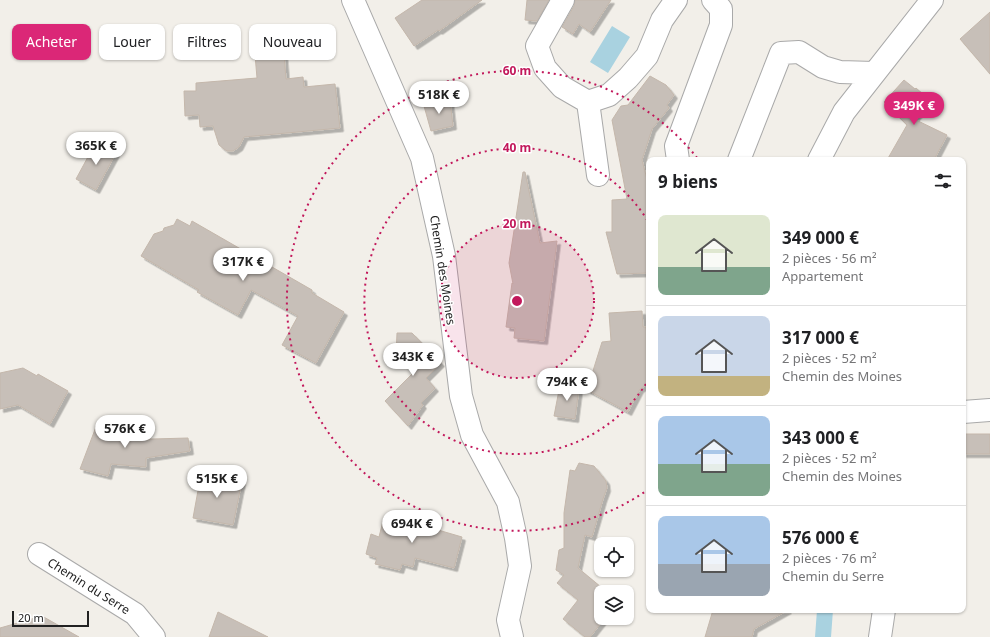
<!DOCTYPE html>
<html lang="fr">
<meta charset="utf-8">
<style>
:root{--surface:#fff;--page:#f2f2f2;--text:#202124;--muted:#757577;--line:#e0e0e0;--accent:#db2777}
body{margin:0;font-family:"Noto Sans",sans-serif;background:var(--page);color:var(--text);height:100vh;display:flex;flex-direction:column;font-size:15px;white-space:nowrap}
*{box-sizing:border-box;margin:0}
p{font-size:13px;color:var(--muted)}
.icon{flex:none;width:22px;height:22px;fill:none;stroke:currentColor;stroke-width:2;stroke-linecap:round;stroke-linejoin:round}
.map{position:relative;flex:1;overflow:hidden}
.drawer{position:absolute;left:646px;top:157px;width:320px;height:456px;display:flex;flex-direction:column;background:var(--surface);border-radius:8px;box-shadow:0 1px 3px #0004}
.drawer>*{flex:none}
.banner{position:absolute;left:12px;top:24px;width:380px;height:36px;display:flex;gap:8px}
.fabs{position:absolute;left:594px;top:537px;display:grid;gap:8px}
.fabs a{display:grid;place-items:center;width:40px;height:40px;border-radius:8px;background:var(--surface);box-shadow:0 1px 3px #0004;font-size:20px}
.scale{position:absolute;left:12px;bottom:10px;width:77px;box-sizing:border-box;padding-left:4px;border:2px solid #222;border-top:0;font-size:11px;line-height:14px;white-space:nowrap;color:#222;-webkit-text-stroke:3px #fff;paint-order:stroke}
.price{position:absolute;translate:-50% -34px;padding:0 9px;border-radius:14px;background:#fff;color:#222;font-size:13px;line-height:26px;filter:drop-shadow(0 1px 2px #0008)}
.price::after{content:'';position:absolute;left:50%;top:24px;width:12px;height:9px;margin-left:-6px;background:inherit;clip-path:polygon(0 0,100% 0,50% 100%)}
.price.current{background:var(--accent);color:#fff}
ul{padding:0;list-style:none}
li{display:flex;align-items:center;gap:12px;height:100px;padding:0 12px}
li+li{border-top:1px solid var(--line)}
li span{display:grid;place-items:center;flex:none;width:112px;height:80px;border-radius:8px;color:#555}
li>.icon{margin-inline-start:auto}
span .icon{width:48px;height:48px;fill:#fffc;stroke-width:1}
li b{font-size:17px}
h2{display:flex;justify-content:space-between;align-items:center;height:48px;padding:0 12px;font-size:17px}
.pill{padding:0 14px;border-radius:8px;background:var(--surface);box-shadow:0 1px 3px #0004;font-size:14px;line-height:36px}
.pill.current{background:var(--accent);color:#fff}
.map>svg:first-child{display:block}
</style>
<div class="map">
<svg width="990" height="637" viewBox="0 0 990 637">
<defs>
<filter id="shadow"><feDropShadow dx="3.5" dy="3.5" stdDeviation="0" flood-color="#0004"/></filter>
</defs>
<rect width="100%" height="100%" fill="#f2efe9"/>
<path fill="#a9d2e0" d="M 612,26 L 630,37 L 608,73 L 590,62 Z
M 817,610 L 833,610 L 831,637 L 815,637 Z"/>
<path fill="#c7bfb8" stroke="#c4b7ab" filter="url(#shadow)" d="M 422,0 L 482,0 L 439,31 L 438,30 L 414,46 L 395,18 Z
M 527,0 L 549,0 L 537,21 L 525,20 Z
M 575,0 L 611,0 L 590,32 L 579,24 L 573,34 L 562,27 L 574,6 Z
M 990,12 L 990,74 L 960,39 Z
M 282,29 L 286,79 L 303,77 L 304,87 L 335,84 L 340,128 L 244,137 L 239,147 L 233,151 L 227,151 L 224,149 L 219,145 L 213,126 L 200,127 L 199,115 L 185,116 L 184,91 L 196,91 L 196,83 L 257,78 L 253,32 Z
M 650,76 L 666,85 L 674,95 L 667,105 L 669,108 L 652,129 L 642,160 L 649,187 L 649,273 L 617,274 L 606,232 L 612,232 L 612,200 L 627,199 L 612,120 L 621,106 L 628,105 Z
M 904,80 L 915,89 L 916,88 L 931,101 L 914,119 L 947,135 L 934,160 L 887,160 L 907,125 L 884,102 Z
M 450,100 L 453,126 L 431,131 L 424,106 Z
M 96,142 L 116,153 L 96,190 L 76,179 Z
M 523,172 L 525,172 L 540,243 L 557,241 L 544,341 L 514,338 L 515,328 L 506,327 L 512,283 L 513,284 L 509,263 Z
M 177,219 L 190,226 L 192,221 L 312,290 L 312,293 L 344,312 L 316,363 L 282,345 L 298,316 L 251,290 L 238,315 L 197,292 L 199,290 L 141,256 L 154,234 L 163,231 L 164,228 L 174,225 Z
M 642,311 L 643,327 L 646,327 L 649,351 L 649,383 L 640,389 L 628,412 L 587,390 L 602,342 L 611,341 L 609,313 Z
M 397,333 L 412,333 L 441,363 L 426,378 L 435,388 L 421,403 L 423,405 L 408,426 L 385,401 L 413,373 L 396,355 Z
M 23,368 L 37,376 L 38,374 L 68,391 L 50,424 L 18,405 L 0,409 L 0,373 Z
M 560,385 L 579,388 L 575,419 L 554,416 Z
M 99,419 L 120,424 L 116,440 L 188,438 L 190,451 L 146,458 L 146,467 L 111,464 L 108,476 L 80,469 Z
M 963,434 L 990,434 L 990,454 L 963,454 Z
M 579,463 L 594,466 L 606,481 L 607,488 L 603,499 L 592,537 L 585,535 L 578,568 L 607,592 L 601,592 L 601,618 L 605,618 L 590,637 L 585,637 L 563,619 L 578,600 L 557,583 L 564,575 L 556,570 L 559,550 L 564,548 L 564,513 L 570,470 L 575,471 Z
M 201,474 L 242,481 L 233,525 L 193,518 Z
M 395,515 L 422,522 L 421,525 L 462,537 L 454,568 L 415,558 L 413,567 L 402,564 L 400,570 L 375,564 L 377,558 L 366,554 L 371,534 L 379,537 L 384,517 L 394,519 Z
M 713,610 L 788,610 L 754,629 L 752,637 L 705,637 Z
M 218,612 L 268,637 L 209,637 Z
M 42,616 L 79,637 L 0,637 L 0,628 Z"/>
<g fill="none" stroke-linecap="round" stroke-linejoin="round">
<g stroke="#a9a9a9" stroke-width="24">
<path id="minor" d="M 353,0 L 422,158 L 444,256 L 461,396 L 472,435 L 508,502 L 516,538 L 520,566 L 508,620 L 512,637
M 563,0 L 537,46 L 545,68 L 562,87 L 588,102
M 678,160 L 676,146 L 721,25 L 721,9 L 713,0
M 739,160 L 781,53 L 799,52 L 823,67 L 840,72 L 874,73
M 819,160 L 844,112 L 932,0
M 598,175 L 588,102 L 609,95 L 628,78 L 647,56 L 662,20 L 676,0
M 963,412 L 990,410
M 39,554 L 135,614 L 154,637
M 880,637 L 884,610"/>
</g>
<use href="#minor" stroke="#fff" stroke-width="22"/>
</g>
<circle cx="517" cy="301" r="77" fill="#c2185b" fill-opacity=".12"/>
<g fill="none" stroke="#c2185b" stroke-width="2" stroke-dasharray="2 4">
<circle cx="517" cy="301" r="77"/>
<path d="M649 379A153 153 0 1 1 649 223"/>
<path d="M649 489A230 230 0 1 1 698 159"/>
</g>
<g text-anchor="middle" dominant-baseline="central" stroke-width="3" stroke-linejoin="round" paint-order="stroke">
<g font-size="12" fill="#222" stroke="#fff">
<text transform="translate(443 270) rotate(81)">Chemin des Moines</text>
<text transform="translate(89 586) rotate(32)">Chemin du Serre</text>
</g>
</g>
<circle cx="517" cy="301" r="6" fill="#c2185b" stroke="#fff" stroke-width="2"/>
<g font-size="12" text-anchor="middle" font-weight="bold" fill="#c2185b" stroke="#fff" stroke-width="3" stroke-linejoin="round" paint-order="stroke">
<text x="517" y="75">60 m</text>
<text x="517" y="152">40 m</text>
<text x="517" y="228">20 m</text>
</g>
</svg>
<div class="fabs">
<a><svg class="icon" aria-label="locate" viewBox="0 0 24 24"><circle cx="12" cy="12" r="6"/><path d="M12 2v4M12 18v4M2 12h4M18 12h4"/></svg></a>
<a><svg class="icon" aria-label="layers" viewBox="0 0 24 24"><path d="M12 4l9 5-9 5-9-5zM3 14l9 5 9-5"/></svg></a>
</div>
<div class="scale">20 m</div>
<b class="price" style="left:439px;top:115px">518K €</b>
<b class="price current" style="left:914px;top:126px">349K €</b>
<b class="price" style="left:96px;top:166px">365K €</b>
<b class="price" style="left:243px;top:282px">317K €</b>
<b class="price" style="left:413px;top:377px">343K €</b>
<b class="price" style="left:567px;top:402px">794K €</b>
<b class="price" style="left:125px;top:449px">576K €</b>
<b class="price" style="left:217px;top:499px">515K €</b>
<b class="price" style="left:412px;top:544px">694K €</b>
<div class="banner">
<a class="pill current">Acheter</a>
<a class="pill">Louer</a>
<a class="pill">Filtres</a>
<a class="pill">Nouveau</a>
</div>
<section class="drawer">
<h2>9 biens<svg class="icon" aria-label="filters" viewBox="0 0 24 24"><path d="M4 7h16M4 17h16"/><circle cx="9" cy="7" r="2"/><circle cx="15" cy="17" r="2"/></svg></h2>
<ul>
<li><span style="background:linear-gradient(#dfe7d0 65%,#7fa58c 0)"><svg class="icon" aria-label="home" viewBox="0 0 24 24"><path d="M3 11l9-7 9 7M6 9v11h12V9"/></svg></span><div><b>349 000 €</b><p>2 pièces · 56 m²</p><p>Appartement</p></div></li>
<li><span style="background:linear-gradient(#c9d6e8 75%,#c2b280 0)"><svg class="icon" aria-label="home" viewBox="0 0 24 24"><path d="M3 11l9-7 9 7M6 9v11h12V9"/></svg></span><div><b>317 000 €</b><p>2 pièces · 52 m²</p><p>Chemin des Moines</p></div></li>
<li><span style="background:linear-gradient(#a9c7e8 60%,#7fa58c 0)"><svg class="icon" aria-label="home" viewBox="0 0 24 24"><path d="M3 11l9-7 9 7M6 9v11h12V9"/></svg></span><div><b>343 000 €</b><p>2 pièces · 52 m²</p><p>Chemin des Moines</p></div></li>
<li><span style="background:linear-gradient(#a9c7e8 60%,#9aa5b1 0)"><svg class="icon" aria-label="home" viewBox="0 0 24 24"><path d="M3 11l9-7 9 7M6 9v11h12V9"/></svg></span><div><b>576 000 €</b><p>2 pièces · 76 m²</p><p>Chemin du Serre</p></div></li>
</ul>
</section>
</div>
